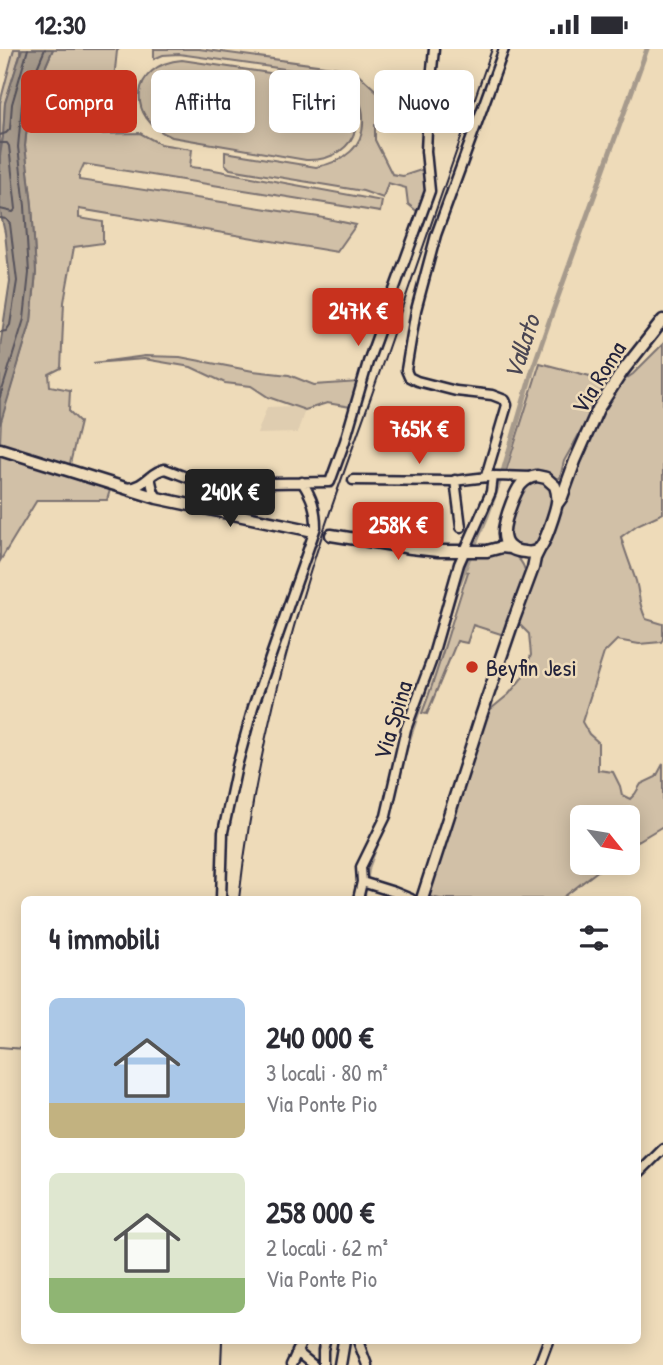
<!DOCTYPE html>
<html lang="it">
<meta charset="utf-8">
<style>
:root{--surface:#fff;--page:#f2f2f3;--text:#2b2b33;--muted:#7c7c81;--accent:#c8321e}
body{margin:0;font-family:"Patrick Hand",sans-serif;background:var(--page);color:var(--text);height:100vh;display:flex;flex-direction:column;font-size:26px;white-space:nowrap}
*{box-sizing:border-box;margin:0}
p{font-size:23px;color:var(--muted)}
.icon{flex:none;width:38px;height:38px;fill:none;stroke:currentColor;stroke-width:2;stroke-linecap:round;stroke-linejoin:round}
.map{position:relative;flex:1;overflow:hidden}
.details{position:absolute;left:21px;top:847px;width:620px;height:448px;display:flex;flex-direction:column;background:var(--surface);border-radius:10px;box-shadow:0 4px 18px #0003}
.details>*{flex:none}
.guide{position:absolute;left:21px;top:21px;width:621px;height:63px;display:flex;gap:14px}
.needle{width:46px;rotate:120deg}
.fabs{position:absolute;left:570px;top:756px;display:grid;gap:14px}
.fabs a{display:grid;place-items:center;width:70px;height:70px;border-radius:10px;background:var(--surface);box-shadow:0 4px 18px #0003;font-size:35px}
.price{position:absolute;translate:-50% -60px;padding:0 16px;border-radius:7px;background:var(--accent);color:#fff;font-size:23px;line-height:46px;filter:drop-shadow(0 2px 4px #0008)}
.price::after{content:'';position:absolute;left:50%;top:42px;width:21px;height:16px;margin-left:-10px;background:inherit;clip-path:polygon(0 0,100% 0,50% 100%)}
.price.current{background:#222;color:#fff}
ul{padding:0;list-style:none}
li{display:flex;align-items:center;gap:21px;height:175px;padding:0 28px}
li span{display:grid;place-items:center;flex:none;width:196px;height:140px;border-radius:10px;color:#555}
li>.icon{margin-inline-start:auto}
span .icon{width:84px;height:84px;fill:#fffc;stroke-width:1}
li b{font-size:30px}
h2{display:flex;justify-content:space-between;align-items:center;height:84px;padding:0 28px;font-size:30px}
.pill{padding:0 24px;border-radius:10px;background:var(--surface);box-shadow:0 4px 18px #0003;font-size:24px;line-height:63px}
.pill.current{background:var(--accent);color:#fff}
.status{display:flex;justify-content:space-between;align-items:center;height:49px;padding:0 35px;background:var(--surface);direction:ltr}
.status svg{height:19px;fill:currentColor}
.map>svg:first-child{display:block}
</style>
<div class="status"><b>12:30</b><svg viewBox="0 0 49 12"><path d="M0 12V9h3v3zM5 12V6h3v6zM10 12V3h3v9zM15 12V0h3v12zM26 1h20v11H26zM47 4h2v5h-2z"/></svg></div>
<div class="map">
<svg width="663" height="1316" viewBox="0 0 663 1316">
<rect width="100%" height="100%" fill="#eedbb9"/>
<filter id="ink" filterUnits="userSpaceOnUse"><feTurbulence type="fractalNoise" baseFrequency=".0143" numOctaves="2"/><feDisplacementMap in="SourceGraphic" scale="14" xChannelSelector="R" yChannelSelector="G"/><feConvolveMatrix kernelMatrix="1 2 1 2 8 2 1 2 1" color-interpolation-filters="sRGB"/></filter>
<g filter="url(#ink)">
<path fill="#dfcdb0" d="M 294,357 L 305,361 L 297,384 L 257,385 L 267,358 Z"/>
<path fill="#d1c0a7" stroke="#7a7171" stroke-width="2" d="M 14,0 L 20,0 L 20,7 L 5,54 L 3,88 L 0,107 L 0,54 Z
M 53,0 L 119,0 L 117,2 L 112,49 L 99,70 L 97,85 L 140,84 L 160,95 L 192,100 L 190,118 L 209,120 L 382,152 L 380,163 L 84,115 L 79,126 L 79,131 L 319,168 L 356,176 L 337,203 L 79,160 L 79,169 L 103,173 L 103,194 L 74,198 L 64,253 L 61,319 L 49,325 L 50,337 L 70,341 L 69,362 L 80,373 L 69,419 L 0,394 L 1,370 L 31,272 L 36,224 L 32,156 L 25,97 L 29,56 Z
M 154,0 L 199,0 L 354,21 L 384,49 L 427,52 L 425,77 L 375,76 L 375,91 L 392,125 L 403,127 L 424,120 L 426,141 L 419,164 L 408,155 L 406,139 L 388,134 L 383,149 L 363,142 L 230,120 L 225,115 L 225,103 L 316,118 C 344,113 365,98 363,68 C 363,58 357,45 350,39 C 342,31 330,29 320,25 L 179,5 L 163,6 L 154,10 Z
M 182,11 L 323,32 C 376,52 362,113 306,111 L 172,88 C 125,70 130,15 182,11 Z
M 663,295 L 663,464 L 637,476 L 621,488 C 625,503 631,517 636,532 C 640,547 638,554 646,570 L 663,575 L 663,590 L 661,593 L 639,595 L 617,591 L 604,604 L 582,673 L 589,685 L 598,693 L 598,721 L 613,723 L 620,737 L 622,746 L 630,750 L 635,745 L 641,735 L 656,728 L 663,715 L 663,777 L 628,798 L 628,768 L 583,768 L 583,814 L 608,814 L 561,850 L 440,850 L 427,847 L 486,664 L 509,645 L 522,629 L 531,606 L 529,585 L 517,573 L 538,520 L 560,458 L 598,370 L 617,336 L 633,325 Z
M 145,307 L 180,308 L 253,322 L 289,326 L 314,336 L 359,333 L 351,358 L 327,354 L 305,361 L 268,348 L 251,337 L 225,334 L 191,318 L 144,310 L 93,314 Z
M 540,314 L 609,332 L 564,412 L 560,429 L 555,430 L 545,422 L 536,421 L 527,423 L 506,422 Z
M 0,405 L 110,441 L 107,451 L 37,451 L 0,512 Z
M 534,432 C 562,430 551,458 546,473 C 544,478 543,484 540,488 C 538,493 532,497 527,498 C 516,501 506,489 508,478 C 509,472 521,443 524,438 C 527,435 530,434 534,432 Z
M 499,502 C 513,502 524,511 526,526 L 504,586 L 473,576 L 467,594 L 457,592 L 427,665 L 422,664 C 440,618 452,570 468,523 L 459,520 L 465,508 L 487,506 Z"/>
<path fill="#a69a8c" stroke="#716a6c" stroke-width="2" d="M 22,0 L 53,0 L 29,56 L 25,97 L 32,156 L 36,223 L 31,272 L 0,376 L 0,298 L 10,232 L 5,184 L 0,162 L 0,107 L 3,88 L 5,54 Z"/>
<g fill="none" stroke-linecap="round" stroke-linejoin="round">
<path stroke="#57525b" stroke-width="2" d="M 0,86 L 6,84 L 10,80 L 12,55 L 28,0
M 0,94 L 7,94 L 9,97 L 16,160 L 13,163 L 0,160
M 0,169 L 6,170 L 10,175 L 17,232 L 10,276 L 6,282 L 0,283
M 0,348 L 24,270 L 29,224 L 25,157 L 18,98 L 22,55 L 45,0"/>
<path stroke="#716a6c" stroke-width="2" d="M 0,998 L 24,1000"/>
<path stroke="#a69a8c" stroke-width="5" d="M 436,608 L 455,545 L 468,511 L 487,467 L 504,419 L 533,319 L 550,270 L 647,0
M 405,701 L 432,621
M 363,850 L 368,818 L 378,791
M 311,1292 L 311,1294"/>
<path stroke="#c5b6a0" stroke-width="10" stroke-dasharray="10 5" stroke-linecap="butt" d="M 309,481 L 331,486"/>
<g stroke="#22223b" stroke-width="13">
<path id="minor" d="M 486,427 L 507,356 L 505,351 L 492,346 L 456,342 L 417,332 L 409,328 L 406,321 L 416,261 L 436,186 L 504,0
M 150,428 L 153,441 L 157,449
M 353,431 L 453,432 L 496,427 L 531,428
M 455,431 L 461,478
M 127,439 C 147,437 149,423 165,420 L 202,434 L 212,435 L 330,433 L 345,392 L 368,313 L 430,142 L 426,102 L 428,61 L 434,0
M 362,833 L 394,843 L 411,850
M 221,850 L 223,783 L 237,717 L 253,658 L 316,478 C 316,460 312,448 302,433
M 358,850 L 362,833 L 361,818 L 386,767 L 406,680 L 431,613 L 459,515 L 491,443 L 493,427
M 637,1126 L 663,1100
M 358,1292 L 367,1316
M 297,1303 L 313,1316
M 291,1316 L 302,1292
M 323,1316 L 323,1301 L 325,1292
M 539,1316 L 548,1292"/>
</g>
<g stroke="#22223b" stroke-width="15">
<path id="major" d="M 0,400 L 157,449 L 309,481
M 537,427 L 546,429 L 555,437 C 557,443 558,448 557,453 C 556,461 545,494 540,499 C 536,503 530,504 525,503 C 493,501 505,471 512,453 C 517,440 522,429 537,427 Z
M 557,455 L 562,448 L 575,412 L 598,360 L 622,323 L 663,271
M 331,486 L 411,499 L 438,502 L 487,502 L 502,498 L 510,499
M 422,850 L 481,667 L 513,573 L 533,519 L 535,509 L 540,499
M 340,1316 L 344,1292"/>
</g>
<use href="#minor" stroke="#eedbb9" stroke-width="8"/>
<use href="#major" stroke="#eedbb9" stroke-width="10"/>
<path stroke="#22223b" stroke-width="2" d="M 239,850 C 249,759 268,669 293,581 C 315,501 344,423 372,345 C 412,230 452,115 492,0
M 221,1316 L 222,1292"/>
</g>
</g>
<circle fill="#c8321e" stroke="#eedbb9" stroke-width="2.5" cx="472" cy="618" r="7"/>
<g text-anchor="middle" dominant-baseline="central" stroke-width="5" stroke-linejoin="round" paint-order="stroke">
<g font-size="24" fill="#22223b" stroke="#eedbb9">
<text transform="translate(598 328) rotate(-58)">Via Roma</text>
<text transform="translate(392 671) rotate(-73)">Via Spina</text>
</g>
<g font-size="24" fill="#22223b" stroke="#eedbb9" text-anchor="start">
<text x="486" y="618">Beyfin Jesi</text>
</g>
<g font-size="26" font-style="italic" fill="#4a4653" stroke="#eedbb9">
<text transform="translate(521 298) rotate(-72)">Vallato</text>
</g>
</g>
</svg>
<div class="fabs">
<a><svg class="needle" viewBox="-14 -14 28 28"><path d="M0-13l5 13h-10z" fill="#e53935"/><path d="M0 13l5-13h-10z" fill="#7c7c81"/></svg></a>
</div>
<b class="price" style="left:358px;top:299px">247K €</b>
<b class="price" style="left:419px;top:417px">765K €</b>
<b class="price current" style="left:230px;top:480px">240K €</b>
<b class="price" style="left:398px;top:513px">258K €</b>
<div class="guide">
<a class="pill current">Compra</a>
<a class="pill">Affitta</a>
<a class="pill">Filtri</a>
<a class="pill">Nuovo</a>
</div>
<section class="details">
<h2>4 immobili<svg class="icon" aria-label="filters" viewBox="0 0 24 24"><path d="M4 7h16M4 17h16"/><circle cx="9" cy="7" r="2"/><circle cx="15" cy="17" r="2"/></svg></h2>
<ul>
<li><span style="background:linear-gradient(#a9c7e8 75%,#c2b280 0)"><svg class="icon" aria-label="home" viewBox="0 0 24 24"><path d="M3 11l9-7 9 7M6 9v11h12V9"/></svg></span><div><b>240 000 €</b><p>3 locali · 80 m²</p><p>Via Ponte Pio</p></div></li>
<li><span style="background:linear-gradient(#dfe7d0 75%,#8fb573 0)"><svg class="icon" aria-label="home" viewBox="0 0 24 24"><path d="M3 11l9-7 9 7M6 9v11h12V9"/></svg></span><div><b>258 000 €</b><p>2 locali · 62 m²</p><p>Via Ponte Pio</p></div></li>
</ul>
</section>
</div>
